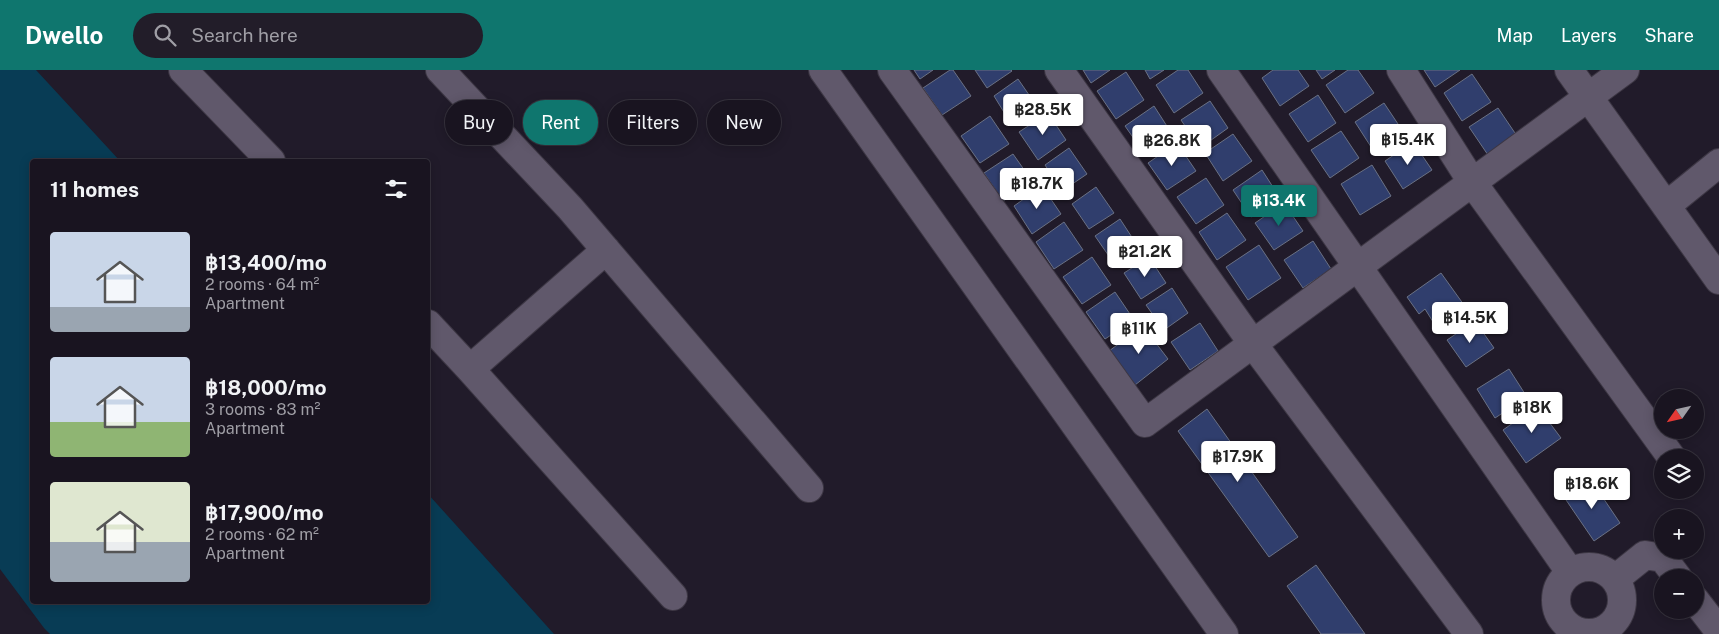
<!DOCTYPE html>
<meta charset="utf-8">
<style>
:root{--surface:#191420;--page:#221d29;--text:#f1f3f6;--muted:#9f9ea5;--line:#37333e;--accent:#0f766e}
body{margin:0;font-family:"Public Sans",sans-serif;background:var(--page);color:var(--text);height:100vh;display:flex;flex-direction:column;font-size:19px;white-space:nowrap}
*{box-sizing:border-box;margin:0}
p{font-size:16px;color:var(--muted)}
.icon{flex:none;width:28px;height:28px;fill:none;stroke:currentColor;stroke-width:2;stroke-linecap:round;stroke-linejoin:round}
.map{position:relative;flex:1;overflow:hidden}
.drawer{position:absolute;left:30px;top:89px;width:400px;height:445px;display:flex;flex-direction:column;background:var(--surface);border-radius:5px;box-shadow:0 2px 12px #0003,0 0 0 1px var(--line)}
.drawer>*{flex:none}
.guide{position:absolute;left:445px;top:30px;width:475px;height:45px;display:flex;gap:10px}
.needle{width:32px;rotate:236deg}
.buttons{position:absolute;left:1654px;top:319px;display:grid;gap:10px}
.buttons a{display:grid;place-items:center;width:50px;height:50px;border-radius:50%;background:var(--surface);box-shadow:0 2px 12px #0003,0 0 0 1px var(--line);font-size:25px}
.price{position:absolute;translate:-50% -42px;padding:0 11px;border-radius:5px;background:#fff;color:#222;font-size:16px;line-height:32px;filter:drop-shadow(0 1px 2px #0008)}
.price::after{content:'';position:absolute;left:50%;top:30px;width:15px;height:11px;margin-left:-8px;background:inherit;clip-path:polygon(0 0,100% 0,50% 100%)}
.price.current{background:var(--accent);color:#fff}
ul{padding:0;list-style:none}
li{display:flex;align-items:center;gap:15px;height:125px;padding:0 20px}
li span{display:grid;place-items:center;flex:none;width:140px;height:100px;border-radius:5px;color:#555}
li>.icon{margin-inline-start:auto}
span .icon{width:60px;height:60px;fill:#fffc;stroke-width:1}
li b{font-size:21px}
h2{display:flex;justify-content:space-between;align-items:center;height:60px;padding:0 20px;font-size:21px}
.chip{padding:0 18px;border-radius:22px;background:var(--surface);box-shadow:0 2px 12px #0003,0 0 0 1px var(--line);font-size:18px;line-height:45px}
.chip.current{background:var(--accent);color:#fff}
header{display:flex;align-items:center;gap:30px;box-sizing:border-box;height:70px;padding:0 25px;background:var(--accent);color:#fff}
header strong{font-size:24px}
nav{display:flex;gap:28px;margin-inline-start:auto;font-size:18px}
.search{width:350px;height:45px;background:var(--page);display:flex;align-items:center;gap:12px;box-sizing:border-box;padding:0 18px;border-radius:28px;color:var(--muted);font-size:19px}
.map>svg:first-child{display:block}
</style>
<header>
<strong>Dwello</strong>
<div class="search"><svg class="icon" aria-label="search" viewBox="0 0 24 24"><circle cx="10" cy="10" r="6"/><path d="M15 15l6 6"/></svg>Search here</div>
<nav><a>Map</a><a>Layers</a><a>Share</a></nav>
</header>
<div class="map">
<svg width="1719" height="564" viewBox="0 0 1719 564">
<rect width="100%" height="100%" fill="#211b2a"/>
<path fill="#083c55" d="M 0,0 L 36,0 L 120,91 L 32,91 L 32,531 L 428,531 L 428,424 L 554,564 L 50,564 L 44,558 L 0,499 Z"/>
<path fill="#303e6d" stroke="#6a7184" d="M 914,0 L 933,0 L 920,9 Z
M 950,0 L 953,0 L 971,26 L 942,45 L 923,18 Z
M 975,0 L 1011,0 L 1012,1 L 987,18 Z
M 1083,0 L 1110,0 L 1091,13 Z
M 1145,0 L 1164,0 L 1150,9 Z
M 1178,0 L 1188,0 L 1203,23 L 1174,43 L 1156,15 Z
M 1273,0 L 1298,0 L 1309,16 L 1280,36 L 1262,8 Z
M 1316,0 L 1335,0 L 1322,9 Z
M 1348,0 L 1358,0 L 1374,23 L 1345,43 L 1326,15 Z
M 1424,0 L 1460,0 L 1435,17 Z
M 1126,2 L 1144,30 L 1116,49 L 1097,21 Z
M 1472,4 L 1491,32 L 1462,51 L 1444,23 Z
M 1018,9 L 1036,35 L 1010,52 L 994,26 Z
M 1318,25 L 1336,53 L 1308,72 L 1289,44 Z
M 1210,31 L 1228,58 L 1200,78 L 1181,50 Z
M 1384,33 L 1402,60 L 1373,80 L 1355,52 Z
M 1154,36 L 1172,64 L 1144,83 L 1125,56 Z
M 1498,38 L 1517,66 L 1488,85 L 1469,57 Z
M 1048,43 L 1066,70 L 1038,90 L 1019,62 Z
M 990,46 L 1009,74 L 980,93 L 961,66 Z
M 1341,61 L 1359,88 L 1330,108 L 1311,80 Z
M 1233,64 L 1252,91 L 1223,111 L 1205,83 Z
M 1413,72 L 1432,100 L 1403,119 L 1385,91 Z
M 1177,73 L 1196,101 L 1167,120 L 1148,93 Z
M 1069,78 L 1087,104 L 1062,121 L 1045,95 Z
M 1013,84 L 1032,111 L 1003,131 L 984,103 Z
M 1372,95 L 1391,126 L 1360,145 L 1341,114 Z
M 1262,100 L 1280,128 L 1251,147 L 1233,120 Z
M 1206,108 L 1224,135 L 1196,154 L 1177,127 Z
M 1042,116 L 1061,144 L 1032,164 L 1014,136 Z
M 1096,117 L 1114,143 L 1089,159 L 1072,134 Z
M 1284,133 L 1303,161 L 1274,180 L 1255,153 Z
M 1227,143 L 1246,170 L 1217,190 L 1199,162 Z
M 1120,149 L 1137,175 L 1113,192 L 1095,166 Z
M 1064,152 L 1083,180 L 1054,199 L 1036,172 Z
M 1313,171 L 1331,199 L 1303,218 L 1284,190 Z
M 1259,175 L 1281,208 L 1248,230 L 1226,197 Z
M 1092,187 L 1111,215 L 1082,234 L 1063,207 Z
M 1149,187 L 1166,213 L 1141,229 L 1124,203 Z
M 1441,203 L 1464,235 L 1435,255 L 1425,239 L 1419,244 L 1407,227 Z
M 1172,218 L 1188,243 L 1164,260 L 1146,235 Z
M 1115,222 L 1134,250 L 1105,269 L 1086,242 Z
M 1475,251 L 1494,278 L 1466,297 L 1447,270 Z
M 1200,253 L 1218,281 L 1190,300 L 1171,272 Z
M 1143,256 L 1168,289 L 1135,315 L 1109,281 Z
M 1509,299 L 1527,327 L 1495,348 L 1477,319 Z
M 1537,336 L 1561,368 L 1526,393 L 1503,360 Z
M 1207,339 L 1298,467 L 1269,487 L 1178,361 Z
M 1591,410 L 1620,453 L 1594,471 L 1564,427 Z
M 1316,495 L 1365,564 L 1321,564 L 1287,516 Z"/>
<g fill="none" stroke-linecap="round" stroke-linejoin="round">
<g stroke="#3d3744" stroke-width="30">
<path id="minor" d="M 183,0 L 271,91
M 440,0 L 570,138 L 809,418
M 823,0 L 1224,564
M 892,0 L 1145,353 L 1625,0
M 1059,0 L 1253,274 L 1469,564
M 1221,0 L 1570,502
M 1401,0 L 1472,112 L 1672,388
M 1569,0 L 1719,210
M 1666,136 L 1719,93
M 428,254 L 470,299 L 673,526
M 470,299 L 606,180
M1556 530a33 33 0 1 1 66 0a33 33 0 1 1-66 0Z
M 1615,509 L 1645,485 L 1663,488 L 1678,508
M 1695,530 L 1719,561"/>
</g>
<use href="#minor" stroke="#60586b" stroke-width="28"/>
</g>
</svg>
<div class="buttons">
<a><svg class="needle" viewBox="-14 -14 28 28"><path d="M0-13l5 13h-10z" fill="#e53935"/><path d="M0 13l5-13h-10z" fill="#9f9ea5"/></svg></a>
<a><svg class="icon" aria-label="layers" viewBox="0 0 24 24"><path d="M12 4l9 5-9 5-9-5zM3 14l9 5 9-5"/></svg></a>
<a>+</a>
<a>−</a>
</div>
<b class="price" style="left:1043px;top:66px">฿28.5K</b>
<b class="price" style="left:1408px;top:96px">฿15.4K</b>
<b class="price" style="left:1172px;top:97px">฿26.8K</b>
<b class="price" style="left:1037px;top:140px">฿18.7K</b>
<b class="price current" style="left:1279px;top:157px">฿13.4K</b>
<b class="price" style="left:1145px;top:208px">฿21.2K</b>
<b class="price" style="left:1470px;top:274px">฿14.5K</b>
<b class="price" style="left:1139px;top:285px">฿11K</b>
<b class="price" style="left:1532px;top:364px">฿18K</b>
<b class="price" style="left:1238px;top:413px">฿17.9K</b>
<b class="price" style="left:1592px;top:440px">฿18.6K</b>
<div class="guide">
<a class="chip">Buy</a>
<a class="chip current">Rent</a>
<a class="chip">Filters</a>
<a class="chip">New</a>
</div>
<section class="drawer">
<h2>11 homes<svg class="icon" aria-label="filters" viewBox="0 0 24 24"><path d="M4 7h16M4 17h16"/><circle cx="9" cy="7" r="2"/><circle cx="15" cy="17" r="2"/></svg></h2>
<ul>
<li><span style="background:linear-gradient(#c9d6e8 75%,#9aa5b1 0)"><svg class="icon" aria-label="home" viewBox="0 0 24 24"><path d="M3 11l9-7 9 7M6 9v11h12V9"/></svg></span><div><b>฿13,400/mo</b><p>2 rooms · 64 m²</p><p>Apartment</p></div></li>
<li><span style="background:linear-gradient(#c9d6e8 65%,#8fb573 0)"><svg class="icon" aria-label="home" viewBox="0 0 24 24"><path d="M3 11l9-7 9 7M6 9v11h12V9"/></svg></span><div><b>฿18,000/mo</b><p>3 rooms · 83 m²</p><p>Apartment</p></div></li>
<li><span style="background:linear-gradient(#dfe7d0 60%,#9aa5b1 0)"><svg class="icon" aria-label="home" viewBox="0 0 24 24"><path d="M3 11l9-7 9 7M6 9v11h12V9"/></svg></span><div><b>฿17,900/mo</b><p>2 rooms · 62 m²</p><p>Apartment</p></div></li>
</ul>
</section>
</div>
